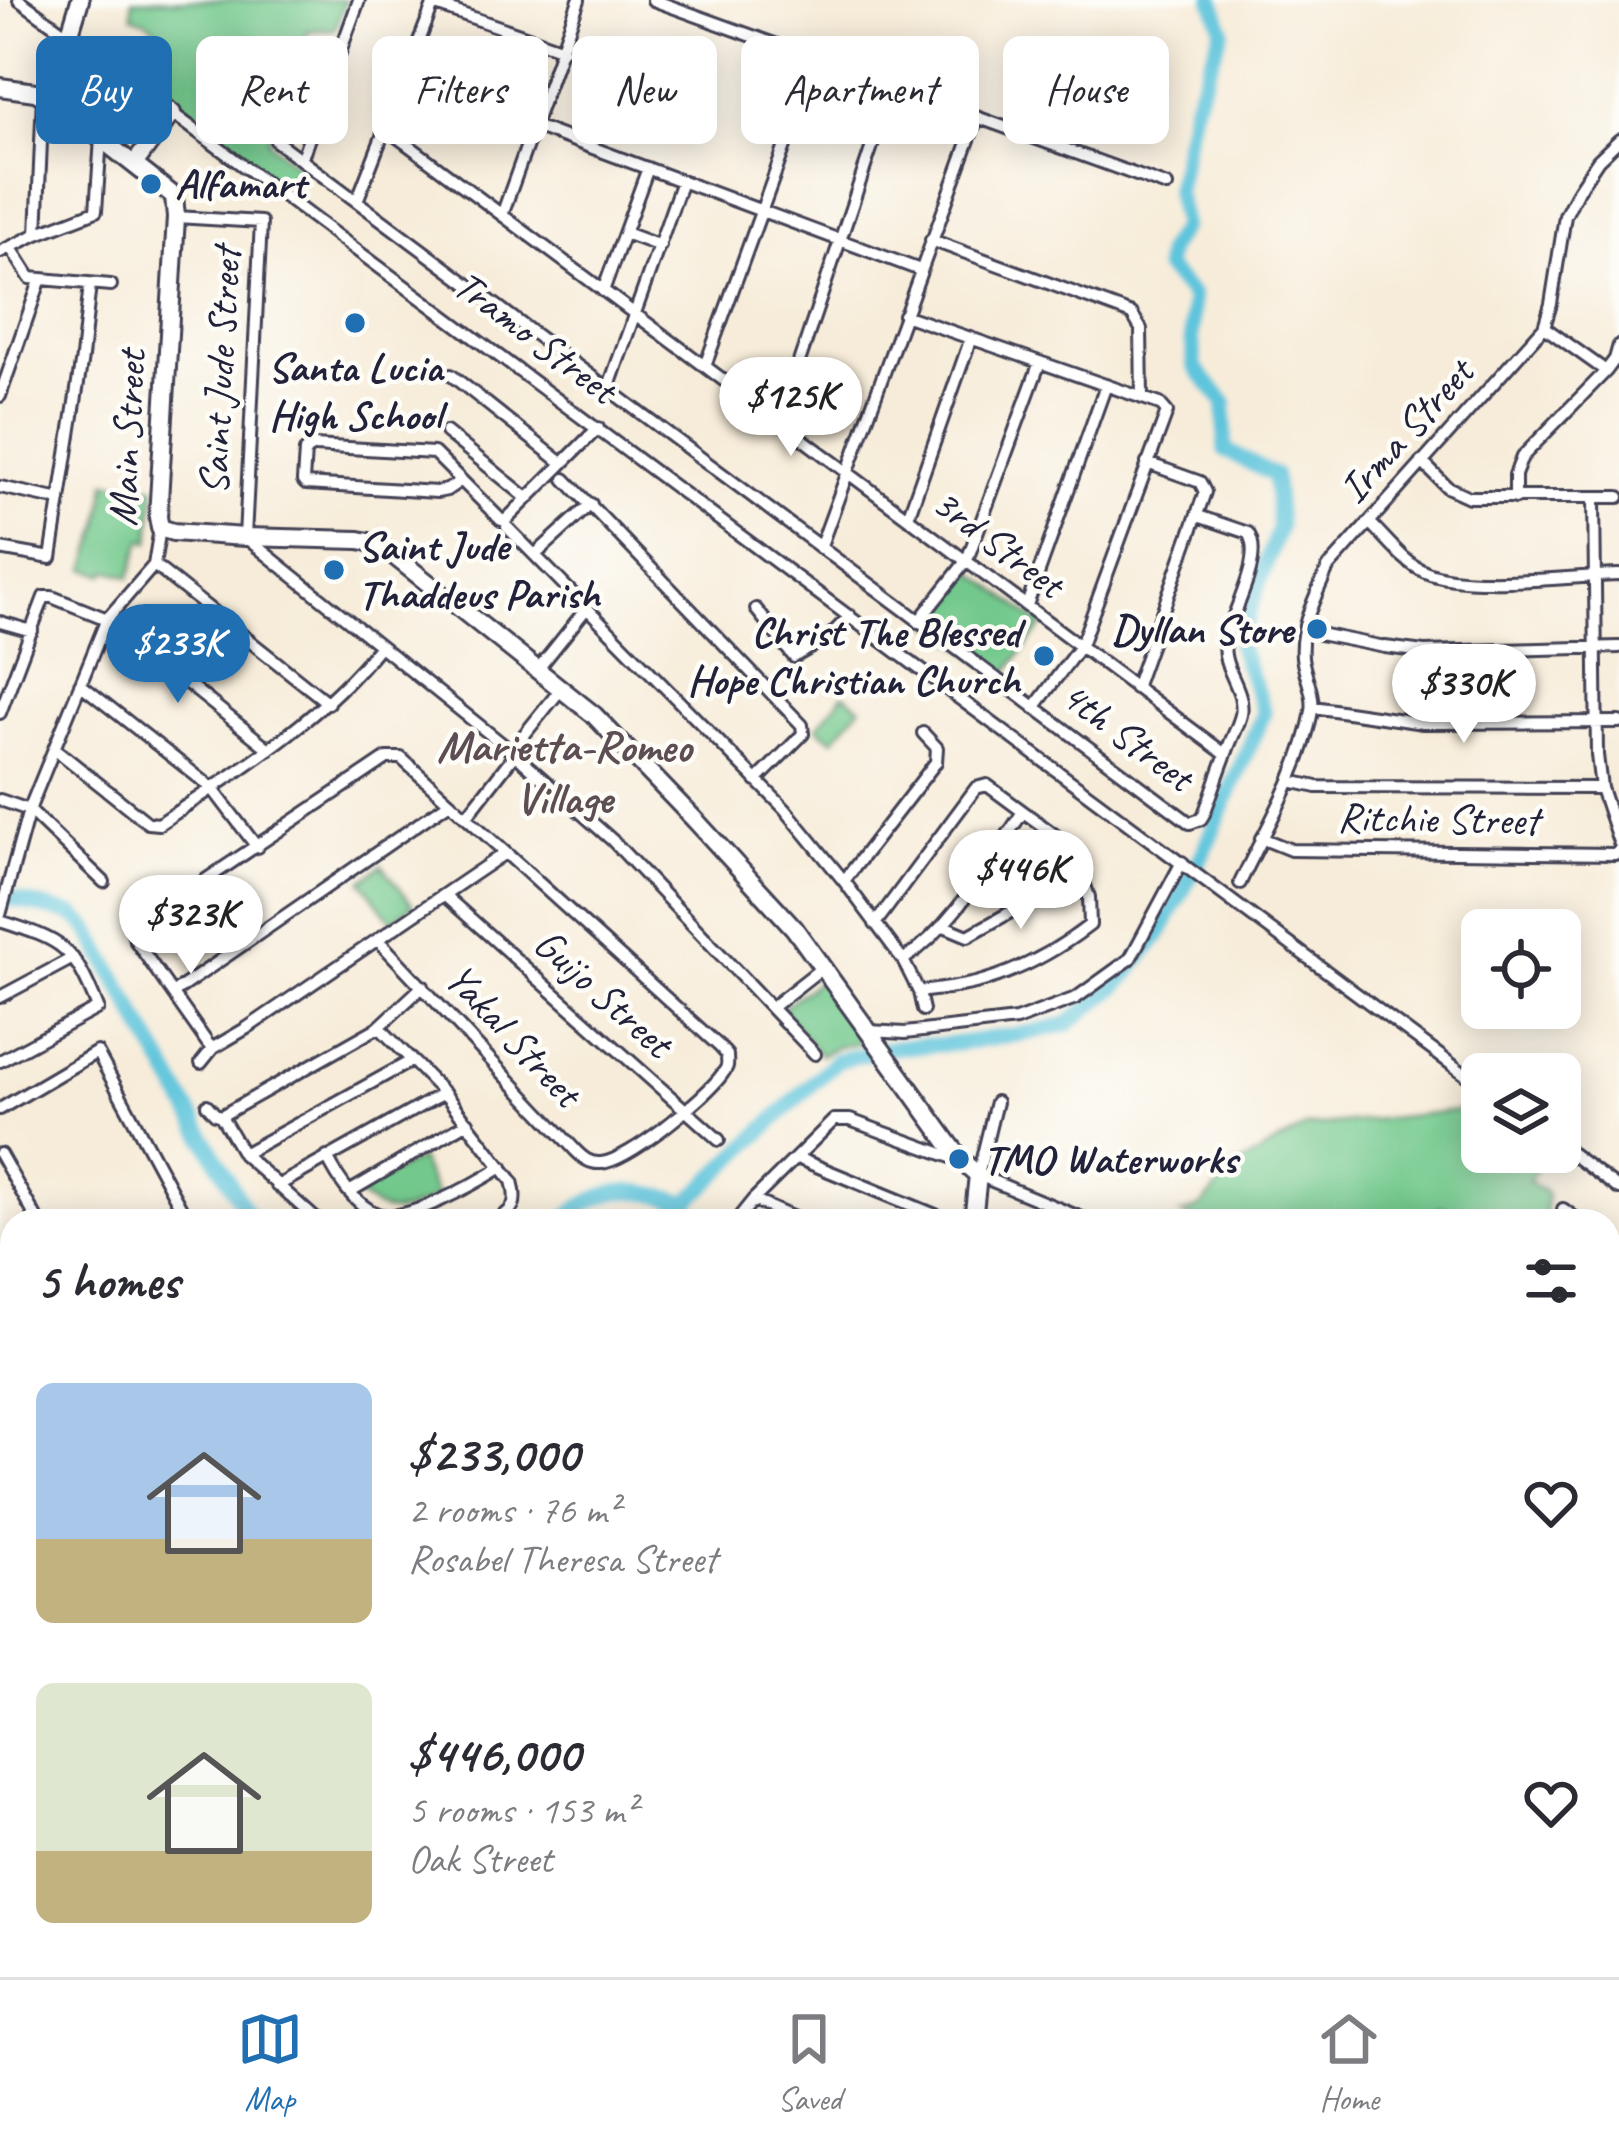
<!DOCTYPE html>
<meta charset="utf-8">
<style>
:root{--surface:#fff;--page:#f2f2f3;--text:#2b2b33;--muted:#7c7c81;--line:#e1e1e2;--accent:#1f6fb2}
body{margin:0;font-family:Caveat,sans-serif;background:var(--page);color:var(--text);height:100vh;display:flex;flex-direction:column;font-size:45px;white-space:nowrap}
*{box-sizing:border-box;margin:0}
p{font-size:39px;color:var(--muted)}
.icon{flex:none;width:66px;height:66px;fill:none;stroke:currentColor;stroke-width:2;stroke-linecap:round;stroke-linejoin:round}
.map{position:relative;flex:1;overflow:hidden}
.sheet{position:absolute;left:0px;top:1209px;width:1620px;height:768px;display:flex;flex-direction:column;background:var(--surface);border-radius:36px 36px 0 0;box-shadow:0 6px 30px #0003}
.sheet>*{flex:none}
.top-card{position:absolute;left:36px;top:36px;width:1548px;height:108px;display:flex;gap:24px}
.controls{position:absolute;left:1461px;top:909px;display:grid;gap:24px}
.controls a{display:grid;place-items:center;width:120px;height:120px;border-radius:18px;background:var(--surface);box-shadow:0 6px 30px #0003;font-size:60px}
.price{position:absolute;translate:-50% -102px;padding:0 27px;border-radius:42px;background:#fff;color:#222;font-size:39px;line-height:78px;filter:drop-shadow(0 3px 6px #0008)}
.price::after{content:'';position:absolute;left:50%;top:72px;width:36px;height:27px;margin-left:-18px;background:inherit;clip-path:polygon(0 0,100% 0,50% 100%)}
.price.active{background:var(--accent);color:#fff}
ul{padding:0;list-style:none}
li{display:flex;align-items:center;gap:36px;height:300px;padding:0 36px}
li span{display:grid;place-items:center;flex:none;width:336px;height:240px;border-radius:18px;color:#555}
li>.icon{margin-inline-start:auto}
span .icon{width:144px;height:144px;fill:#fffc;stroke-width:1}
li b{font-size:51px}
h2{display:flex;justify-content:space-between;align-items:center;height:144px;padding:0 36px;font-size:51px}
.chip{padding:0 42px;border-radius:18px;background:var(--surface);box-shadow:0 6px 30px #0003;font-size:42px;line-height:108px}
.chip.active{background:var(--accent);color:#fff}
.tab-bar{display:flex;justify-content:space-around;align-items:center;height:168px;border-top:3px solid var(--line);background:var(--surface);font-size:33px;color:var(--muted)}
.tab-bar a{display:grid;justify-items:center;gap:6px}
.tab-bar .active{color:var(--accent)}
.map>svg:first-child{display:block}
</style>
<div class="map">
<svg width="1619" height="1977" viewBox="0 0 1619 1977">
<rect width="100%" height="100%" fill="#fdfcf7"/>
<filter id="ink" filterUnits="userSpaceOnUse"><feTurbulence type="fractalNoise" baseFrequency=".00833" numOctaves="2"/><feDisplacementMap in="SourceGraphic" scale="24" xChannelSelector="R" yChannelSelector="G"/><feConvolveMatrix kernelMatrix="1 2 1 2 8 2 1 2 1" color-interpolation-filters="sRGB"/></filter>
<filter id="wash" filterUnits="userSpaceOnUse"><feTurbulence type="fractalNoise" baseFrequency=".004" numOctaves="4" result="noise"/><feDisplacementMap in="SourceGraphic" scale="48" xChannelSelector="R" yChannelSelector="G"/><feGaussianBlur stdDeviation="2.7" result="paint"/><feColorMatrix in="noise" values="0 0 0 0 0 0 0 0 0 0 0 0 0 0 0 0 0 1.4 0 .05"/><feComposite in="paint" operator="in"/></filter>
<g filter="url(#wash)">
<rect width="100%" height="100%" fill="#f7ecd9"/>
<path fill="#73c98d" stroke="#4a7664" stroke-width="3" d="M 132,0 L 346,0 L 335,29 L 308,31 L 268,141 L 303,171 L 290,194 L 164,99 L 163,34 L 145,21 L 132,16 Z
M 107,482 L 155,487 L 150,542 L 142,540 L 130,577 L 108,570 L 105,575 L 86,569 L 100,526 Z
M 969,569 L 1043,625 L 1003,677 L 928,622 Z
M 844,694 L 861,707 L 833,740 L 817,727 Z
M 382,865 L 413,905 L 392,921 L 362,881 Z
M 823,977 L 867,1040 L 837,1047 L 820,1055 L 782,1008 Z
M 1470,1109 L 1482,1117 L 1482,1152 L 1527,1152 L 1541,1162 L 1529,1181 L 1547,1194 L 1544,1221 L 1525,1221 L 1491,1211 L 1489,1217 L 1439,1207 L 1432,1221 L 1198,1221 L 1181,1214 L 1200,1208 L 1236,1167 L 1306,1127 Z
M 419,1159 L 437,1196 C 397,1216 392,1220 354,1193 Z
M 1608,1282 L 1619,1286 L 1619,1389 L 1608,1386 Z
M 775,1965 L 991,1965 L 989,1977 L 772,1977 Z"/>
<path fill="#5fc5dc" stroke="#40748c" stroke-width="3" d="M 0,1376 L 12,1395 L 12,1500 L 3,1505 L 12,1522 L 12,1965 L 259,1965 L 266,1977 L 8,1977 L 0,1963 Z"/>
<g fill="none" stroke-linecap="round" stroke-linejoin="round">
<path stroke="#5fc5dc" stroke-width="16" d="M 0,896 L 74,915 L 88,928 L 251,1221
M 562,1221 C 607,1183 633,1187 687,1203 L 836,1061 L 896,1047 L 956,1044 L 1027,1033 L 1068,1024 L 1118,985 L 1159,935 L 1203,853 L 1264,712 L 1238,643 L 1279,527 L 1274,475 L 1225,450 L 1225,403 L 1195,367 L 1192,339 L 1192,296 L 1165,268 L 1167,251 L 1183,226 L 1176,190 L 1193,108 L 1223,29 L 1213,0
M 0,1505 L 12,1500
M 639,1965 L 646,1977"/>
</g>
</g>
<g filter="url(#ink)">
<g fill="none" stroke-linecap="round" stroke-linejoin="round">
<g stroke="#424053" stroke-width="16">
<path id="street" d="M 19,0 L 69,36
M 653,0 L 1167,186
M 433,4 L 563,49
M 403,77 L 920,270
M 172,113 L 1482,1087
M 384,127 L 1225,754
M 276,141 L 1190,823 L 1201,819 L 1204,814 C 1212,793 1219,771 1227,751 C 1231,739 1238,727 1241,715 C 1246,688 1220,668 1225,642 C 1231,613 1265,559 1248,533 L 1198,516
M 301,160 L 359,0
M 357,201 L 435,0
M 502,215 L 579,0
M 176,217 L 261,222 L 245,537 L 511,751 L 612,840 L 815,1054
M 625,233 L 660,246
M 37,234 L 43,96
M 931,240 L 1132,314 L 1141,329 L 1142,398
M 11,248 L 30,278 L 111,285
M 0,252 L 37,234 L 96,211 L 101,138
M 603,291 L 648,168
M 904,315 L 1160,404 L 1167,412 L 1081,645 L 1034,708
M 1544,327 L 1606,371
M 705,366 L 817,58
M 451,375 L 562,463
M 608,389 L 682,181
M 0,396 L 40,281
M 779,421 L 892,87
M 446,432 L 527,498
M 1422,462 L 1447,487 L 1469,497 L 1619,497
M 565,479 L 802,725 L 803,734 L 756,781
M 460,481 L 447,490 L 437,492 L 306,484 L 303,481 L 305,451 L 314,446 L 434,453 L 501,520 L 506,520 L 598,428
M 0,487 L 60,500
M 1515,498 L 1515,475 L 1522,457 L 1606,371 L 1615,359 L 1619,345
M 1594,498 L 1597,755 L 1601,788 L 1619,842
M 908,517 L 971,338
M 1369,522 C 1386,538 1403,562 1425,572 C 1465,590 1571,576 1619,575
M 507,527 L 785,809 L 844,881 L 903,960 L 919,992 L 923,1010
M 820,548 L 977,118
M 0,549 L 51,558 L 82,357 L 90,284
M 535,555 L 591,504
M 154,565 L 328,703
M 1027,605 L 1106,385
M 756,609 L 794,657 L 829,637 L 850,616
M 0,622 L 32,631
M 918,622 L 967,560 L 1040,362
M 1304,631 L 1385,647 L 1424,652 L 1619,647
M 538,669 L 586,609
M 80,684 L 212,788 L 257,847
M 1135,688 L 1205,492 L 1200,482 L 1147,463
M 1313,707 L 1423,723 L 1619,722
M 0,713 L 44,597 L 52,597 L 107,619 L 269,749
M 55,749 L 148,823 L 159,824 C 238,771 320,721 380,646
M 511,751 L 561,689
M 1290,781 L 1317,787 L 1601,788
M 0,800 L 29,810 L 104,882
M 466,817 L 515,754
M 1261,838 L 1291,850 L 1615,854 L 1619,850
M 844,881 L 936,762 L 937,748 L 923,733
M 1240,883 C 1266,828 1301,772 1312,711 C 1315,693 1304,675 1302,657 C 1299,627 1316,595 1328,568 L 1544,327 L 1551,304 L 1565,216 L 1578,190 L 1598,160 L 1619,140
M 444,895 L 719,1140
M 0,915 L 29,810 L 107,619 L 154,565 L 160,528
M 0,921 C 63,941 73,945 98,1008 L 0,1061
M 875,924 L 976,788 L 987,785 L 1067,844 L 1076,860 L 1089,897 L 1090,925 C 1060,948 1023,969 986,980 C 965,987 941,989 919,992
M 944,926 L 968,936 L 1016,909 L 1067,844
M 903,960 C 956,925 987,863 1023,812
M 173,993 L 450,802
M 0,997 L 73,958
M 772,1007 L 823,967
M 379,1027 L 444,1093 L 512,1181 C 518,1203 515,1211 494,1221
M 869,1031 L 905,1033 L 1016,1020 L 1076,998 L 1130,959 L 1182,862
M 213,1048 L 208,1044 L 135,940 L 133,932 L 137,926 L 387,758 L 401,758 L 719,1046 L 727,1055 C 727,1065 729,1065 723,1073 C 707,1097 628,1161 601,1163 C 590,1164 583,1158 576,1151 L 378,940
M 201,1063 L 213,1048 L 247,1028 L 505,853
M 996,1102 L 978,1175 L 1089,1221
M 207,1105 L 215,1114 L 221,1116 L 243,1154 L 318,1221
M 0,1109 L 97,1052 L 188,1221
M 221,1116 L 379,1027 L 423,986
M 1560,1145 L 1619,1189
M 0,1154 L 38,1221
M 243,1154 L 411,1061
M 327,1157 C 338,1179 353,1203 377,1214 C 404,1225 478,1182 502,1167
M 797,1158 L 950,1221
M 277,1186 L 444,1093
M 349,1192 L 468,1122
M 753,1200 L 801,1221
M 1563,1209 L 1579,1221
M 163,1221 L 182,1211
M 736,1221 L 753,1200 L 834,1120 L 850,1120 L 959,1160
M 1608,1243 L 1619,1251
M 0,1307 L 12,1301
M 411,1965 L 418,1977
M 595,1965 L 601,1977
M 659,1965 L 666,1977
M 468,1977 L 491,1965
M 539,1977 L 562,1965
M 707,1977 L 713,1965
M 1028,1977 L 1029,1965
M 1086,1977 L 1090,1965
M 1147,1977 L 1150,1965
M 1206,1977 L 1208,1965
M 1338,1977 L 1339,1965
M 1381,1977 L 1382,1965
M 1423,1977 L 1424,1965
M 1468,1977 L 1469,1965"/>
</g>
<g stroke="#424053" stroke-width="22">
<path id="secondary" d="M 80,0 L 69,36 L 172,113 L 135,163
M 0,87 L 35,92 L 54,102 L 174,196 L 176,217 L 158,517 L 160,528 L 173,532 L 245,537 L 359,540 L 379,544 L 594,715 L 696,821 L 794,928 L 948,1142 L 963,1162 L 978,1175 L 973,1221
M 0,1320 L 12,1341
M 1608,1951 L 1618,1844
M 354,1965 L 361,1977
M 1605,1977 L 1607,1965"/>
</g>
<use href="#street" stroke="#fff" stroke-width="10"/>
<use href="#secondary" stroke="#fff" stroke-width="16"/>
</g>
</g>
<g fill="#1f6fb2" stroke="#fdfcf7" stroke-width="4.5">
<circle cx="151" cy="184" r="12"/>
<circle cx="355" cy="323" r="12"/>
<circle cx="334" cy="570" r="12"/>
<circle cx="1317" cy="629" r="12"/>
<circle cx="1044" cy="656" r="12"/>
<circle cx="959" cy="1159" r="12"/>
</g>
<g text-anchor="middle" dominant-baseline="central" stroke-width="9" stroke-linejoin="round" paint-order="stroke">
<g font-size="42" font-weight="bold" fill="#22223b" stroke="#fdfcf7" text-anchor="start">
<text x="175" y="184">Alfamart</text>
<text x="355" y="367" text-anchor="middle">Santa Lucia<tspan x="355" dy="48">High School</tspan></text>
<text x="358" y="546">Saint Jude<tspan x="358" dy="48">Thaddeus Parish</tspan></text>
<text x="1293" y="629" text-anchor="end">Dyllan Store</text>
<text x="1020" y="632" text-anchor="end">Christ The Blessed<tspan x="1020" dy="48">Hope Christian Church</tspan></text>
<text x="983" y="1159">TMO Waterworks</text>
</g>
<g font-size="42" fill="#22223b" stroke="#fdfcf7">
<text transform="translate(535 337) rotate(37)">Tramo Street</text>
<text transform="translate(220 371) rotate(-87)">Saint Jude Street</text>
<text transform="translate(1406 431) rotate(-48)">Irma Street</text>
<text transform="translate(127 438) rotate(-87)">Main Street</text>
<text transform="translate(998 543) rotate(37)">3rd Street</text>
<text transform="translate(1127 736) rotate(37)">4th Street</text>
<text transform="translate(1438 819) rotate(1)">Ritchie Street</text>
<text transform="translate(603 993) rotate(42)">Guijo Street</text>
<text transform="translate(513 1035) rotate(47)">Yakal Street</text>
</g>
<g font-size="45" font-weight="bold" fill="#5d4e53" stroke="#fdfcf7">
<text x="564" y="746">Marietta-Romeo<tspan x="564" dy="52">Village</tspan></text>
</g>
</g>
</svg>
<div class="controls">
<a><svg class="icon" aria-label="locate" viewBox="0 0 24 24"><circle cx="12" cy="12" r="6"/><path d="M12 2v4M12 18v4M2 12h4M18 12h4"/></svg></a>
<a><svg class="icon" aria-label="layers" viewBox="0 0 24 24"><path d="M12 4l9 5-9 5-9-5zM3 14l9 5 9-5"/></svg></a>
</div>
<b class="price" style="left:791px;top:459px">$125K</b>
<b class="price active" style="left:178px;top:706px">$233K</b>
<b class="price" style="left:1464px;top:746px">$330K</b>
<b class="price" style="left:1021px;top:932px">$446K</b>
<b class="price" style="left:191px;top:977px">$323K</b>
<div class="top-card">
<a class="chip active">Buy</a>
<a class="chip">Rent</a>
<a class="chip">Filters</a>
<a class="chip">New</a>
<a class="chip">Apartment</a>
<a class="chip">House</a>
</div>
<section class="sheet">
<h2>5 homes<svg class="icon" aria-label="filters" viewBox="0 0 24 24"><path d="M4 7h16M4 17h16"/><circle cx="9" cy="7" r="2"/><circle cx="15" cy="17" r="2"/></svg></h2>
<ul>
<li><span style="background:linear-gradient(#a9c7e8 65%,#c2b280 0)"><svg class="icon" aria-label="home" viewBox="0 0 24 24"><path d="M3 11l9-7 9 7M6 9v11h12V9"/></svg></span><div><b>$233,000</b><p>2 rooms · 76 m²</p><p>Rosabel Theresa Street</p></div><svg class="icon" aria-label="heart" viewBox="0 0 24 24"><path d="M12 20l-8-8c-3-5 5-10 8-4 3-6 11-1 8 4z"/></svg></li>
<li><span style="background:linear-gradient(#dfe7d0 70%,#c2b280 0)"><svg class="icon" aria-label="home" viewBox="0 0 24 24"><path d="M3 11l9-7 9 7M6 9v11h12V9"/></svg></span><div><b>$446,000</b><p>5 rooms · 153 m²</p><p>Oak Street</p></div><svg class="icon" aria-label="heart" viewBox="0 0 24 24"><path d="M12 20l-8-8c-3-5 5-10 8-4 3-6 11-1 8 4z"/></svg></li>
</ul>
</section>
</div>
<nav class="tab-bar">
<a class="active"><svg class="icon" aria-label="map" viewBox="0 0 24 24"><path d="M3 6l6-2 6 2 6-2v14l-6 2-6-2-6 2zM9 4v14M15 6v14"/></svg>Map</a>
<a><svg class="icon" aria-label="saved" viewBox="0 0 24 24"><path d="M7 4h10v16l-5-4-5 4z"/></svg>Saved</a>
<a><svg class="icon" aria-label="home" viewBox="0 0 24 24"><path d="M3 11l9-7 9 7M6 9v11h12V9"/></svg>Home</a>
</nav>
